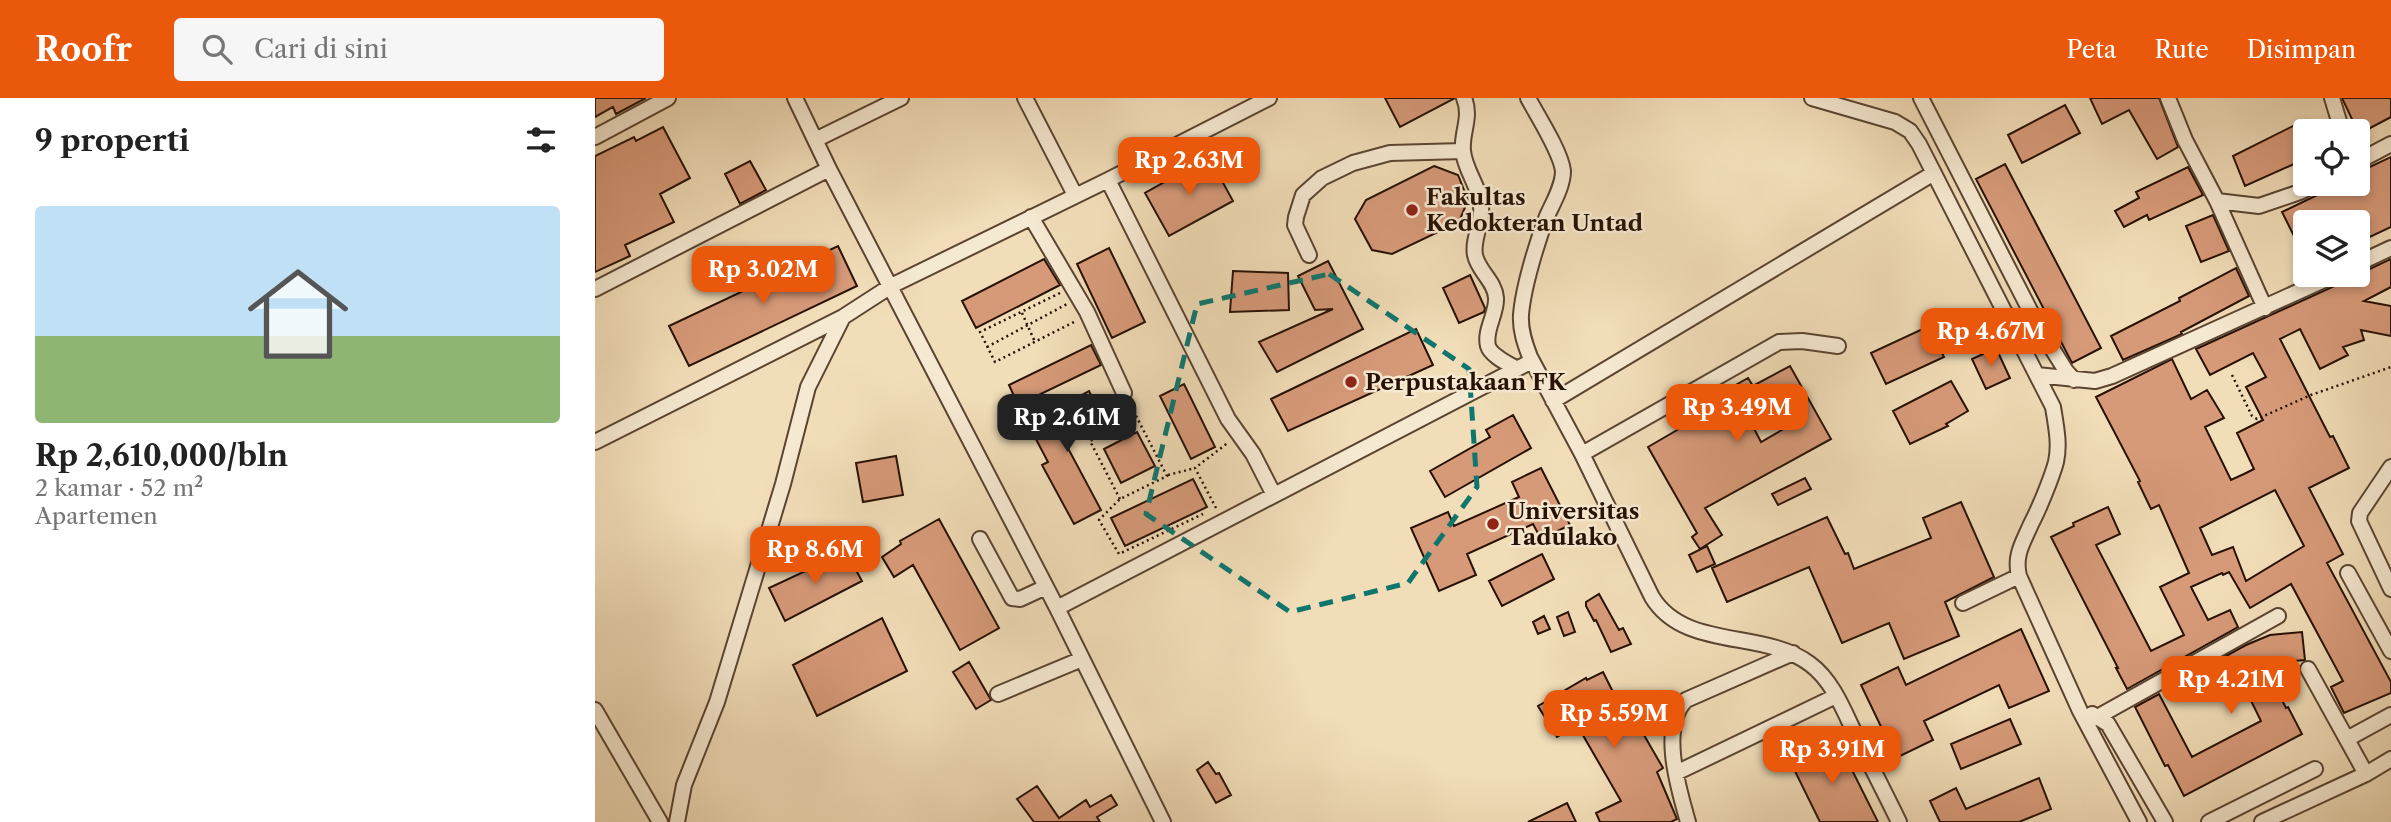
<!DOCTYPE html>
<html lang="id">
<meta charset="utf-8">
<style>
:root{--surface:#fff;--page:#f6f6f6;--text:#222;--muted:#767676;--line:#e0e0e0;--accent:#ea580c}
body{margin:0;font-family:"Libre Caslon Text",serif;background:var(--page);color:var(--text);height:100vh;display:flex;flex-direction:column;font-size:26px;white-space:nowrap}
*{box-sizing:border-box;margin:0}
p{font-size:23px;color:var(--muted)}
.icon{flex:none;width:38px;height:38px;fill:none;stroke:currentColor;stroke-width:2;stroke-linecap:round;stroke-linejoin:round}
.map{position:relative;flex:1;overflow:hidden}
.drawer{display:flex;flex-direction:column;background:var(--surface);width:595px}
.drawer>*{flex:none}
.fabs{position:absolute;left:1698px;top:21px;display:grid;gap:14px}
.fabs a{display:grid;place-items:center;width:77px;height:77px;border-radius:7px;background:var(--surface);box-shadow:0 4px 10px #0003;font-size:35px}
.price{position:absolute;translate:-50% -60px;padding:0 16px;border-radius:14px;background:var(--accent);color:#fff;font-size:23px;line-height:46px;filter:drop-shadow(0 2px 4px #0008)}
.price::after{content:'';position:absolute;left:50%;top:42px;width:21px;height:16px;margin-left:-10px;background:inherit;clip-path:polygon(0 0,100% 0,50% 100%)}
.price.selected{background:#222;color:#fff}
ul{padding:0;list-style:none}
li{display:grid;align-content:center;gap:14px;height:371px;padding:0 35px}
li+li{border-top:2px solid var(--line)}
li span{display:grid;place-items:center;height:217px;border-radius:7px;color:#555}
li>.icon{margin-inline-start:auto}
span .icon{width:126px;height:126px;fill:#fffc;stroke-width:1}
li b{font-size:30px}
h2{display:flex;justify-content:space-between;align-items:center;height:84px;padding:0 35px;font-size:30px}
header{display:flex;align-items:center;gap:42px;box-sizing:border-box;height:98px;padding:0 35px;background:var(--accent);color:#fff}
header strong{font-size:33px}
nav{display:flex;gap:38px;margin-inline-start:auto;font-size:24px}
.search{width:490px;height:63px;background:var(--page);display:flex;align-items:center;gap:18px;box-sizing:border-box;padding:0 24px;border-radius:7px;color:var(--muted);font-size:26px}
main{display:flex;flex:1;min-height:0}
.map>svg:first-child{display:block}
</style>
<header>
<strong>Roofr</strong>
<div class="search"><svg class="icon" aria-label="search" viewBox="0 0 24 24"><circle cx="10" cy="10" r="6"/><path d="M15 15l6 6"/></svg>Cari di sini</div>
<nav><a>Peta</a><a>Rute</a><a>Disimpan</a></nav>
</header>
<main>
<section class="drawer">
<h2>9 properti<svg class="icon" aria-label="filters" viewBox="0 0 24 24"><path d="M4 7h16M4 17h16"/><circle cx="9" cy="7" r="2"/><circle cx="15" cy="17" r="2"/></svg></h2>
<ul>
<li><span style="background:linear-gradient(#bfe0f5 60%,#8fb573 0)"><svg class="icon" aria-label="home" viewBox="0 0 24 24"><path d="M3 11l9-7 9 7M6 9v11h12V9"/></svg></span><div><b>Rp 2,610,000/bln</b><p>2 kamar · 52 m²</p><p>Apartemen</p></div></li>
</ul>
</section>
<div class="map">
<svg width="1796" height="724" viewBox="0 0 1796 724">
<rect width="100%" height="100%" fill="#f1ddb8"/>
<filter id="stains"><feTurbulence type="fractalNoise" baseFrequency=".00286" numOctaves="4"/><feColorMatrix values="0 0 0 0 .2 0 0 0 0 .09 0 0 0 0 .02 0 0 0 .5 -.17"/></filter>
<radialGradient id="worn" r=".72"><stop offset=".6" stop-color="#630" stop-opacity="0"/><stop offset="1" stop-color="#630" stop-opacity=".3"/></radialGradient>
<path fill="#d79a79" stroke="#271104" stroke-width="2" fill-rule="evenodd" d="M 0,0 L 51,0 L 21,16 L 18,9 L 0,19 Z
M 790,0 L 860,0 L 805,29 Z
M 1495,0 L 1564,0 L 1583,49 L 1562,61 L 1534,12 L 1507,26 Z
M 1747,0 L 1796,0 L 1796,19 L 1764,36 Z
M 1470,7 L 1485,35 L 1427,65 L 1413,37 Z
M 1710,22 L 1710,61 L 1650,88 L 1638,58 Z
M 68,29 L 95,80 L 65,96 L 79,124 L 30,147 L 35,158 L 0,174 L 0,58 L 39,39 L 41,43 Z
M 614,59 L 638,103 L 574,138 L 550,95 Z
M 1796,59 L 1796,129 L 1762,145 L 1762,124 L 1710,124 L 1710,160 L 1687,114 L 1745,86 L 1762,86 L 1762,75 Z
M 155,63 L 171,92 L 145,106 L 130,76 Z
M 1410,66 L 1506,250 L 1477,265 L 1381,81 Z
M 839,68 L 863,77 L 873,102 L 864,124 L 797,156 L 777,152 L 760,121 L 771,102 Z
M 1593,69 L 1608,97 L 1554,122 L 1552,117 L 1529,129 L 1520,113 L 1544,100 L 1541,94 Z
M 1618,117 L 1634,153 L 1606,164 L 1591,128 Z
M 243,148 L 262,188 L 94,268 L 74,228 Z
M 514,150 L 550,224 L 517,240 L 482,166 Z
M 122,155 L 134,172 L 123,180 L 111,163 Z
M 449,161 L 465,187 L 381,230 L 367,203 Z
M 1796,161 L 1796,189 L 1769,203 L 1796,208 L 1796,238 L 1766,232 L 1769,242 L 1748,249 L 1753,257 L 1725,271 L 1705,231 L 1685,241 L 1735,339 L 1738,338 L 1754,370 L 1714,390 L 1748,456 L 1732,465 L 1796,584 L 1796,595 L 1749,615 L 1736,589 L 1748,583 L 1696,486 L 1655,510 L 1634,474 L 1628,477 L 1627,475 L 1596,489 L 1613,522 L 1635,512 L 1643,529 L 1532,591 L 1521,570 L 1523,570 L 1456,439 L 1479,428 L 1478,425 L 1513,409 L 1525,436 L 1501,447 L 1556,553 L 1589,537 L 1565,489 L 1594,475 L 1564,407 L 1556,411 L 1543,384 L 1545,383 L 1501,299 L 1577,261 L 1596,301 L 1612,292 L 1629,320 L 1610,329 L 1636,382 L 1649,376 L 1659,371 L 1642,335 L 1668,322 L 1651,289 L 1671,279 L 1658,255 L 1615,277 L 1601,251 L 1744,186 L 1754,177 L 1762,177 ZM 1680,392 L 1709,448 L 1651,483 L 1638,449 L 1617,457 L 1605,430 Z
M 733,163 L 768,231 L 682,274 L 664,244 L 738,211 L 720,212 L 703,178 Z
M 1641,170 L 1654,198 L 1586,234 L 1587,236 L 1528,262 L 1516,238 L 1585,203 L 1584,200 Z
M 638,173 L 693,175 L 694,212 L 635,214 Z
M 875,177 L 890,210 L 889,214 L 864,225 L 848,190 Z
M 1334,228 L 1349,259 L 1291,286 L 1276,255 Z
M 821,231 L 838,267 L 693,333 L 676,301 Z
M 496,247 L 506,267 L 423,307 L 414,287 Z
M 1401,250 L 1415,280 L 1391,291 L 1377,261 Z
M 1195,268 L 1236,341 L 1110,410 L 1127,437 L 1105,451 L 1097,439 L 1102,435 L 1053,349 L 1089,328 L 1084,319 L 1153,280 L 1158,288 ZM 1177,303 L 1192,329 L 1166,344 L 1152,317 Z
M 1356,283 L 1373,313 L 1351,326 L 1353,328 L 1315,346 L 1298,313 Z
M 589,286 L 620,349 L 596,361 L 565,298 Z
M 494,293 L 507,318 L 467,339 L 506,412 L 479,426 L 447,367 L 453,364 L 433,326 Z
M 918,317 L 936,350 L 850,399 L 835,373 L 895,339 L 891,332 Z
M 542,334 L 560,368 L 526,385 L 509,351 Z
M 301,358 L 308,397 L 268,404 L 261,365 Z
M 946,370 L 975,427 L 946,441 L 938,426 L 872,456 L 881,477 L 844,493 L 816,430 L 853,414 L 859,428 L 924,399 L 917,384 Z
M 1210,380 L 1216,391 L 1183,407 L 1177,396 Z
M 598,381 L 612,409 L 530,448 L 516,420 Z
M 1366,404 L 1399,479 L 1350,504 L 1364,538 L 1309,561 L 1294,525 L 1247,545 L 1214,469 L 1132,504 L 1117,470 L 1232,419 L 1250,456 L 1253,455 L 1259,471 L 1336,440 L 1328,420 Z
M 344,421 L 404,530 L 365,552 L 318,467 L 299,479 L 287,459 L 306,446 L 305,443 Z
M 1112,448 L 1120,466 L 1102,474 L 1094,457 Z
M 251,454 L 267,483 L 190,523 L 174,490 Z
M 947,456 L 959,481 L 907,508 L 894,483 Z
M 1004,496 L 1024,532 L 1028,530 L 1036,546 L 1016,554 L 1001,522 L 999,523 L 991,508 L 991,504 Z
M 973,514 L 980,534 L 969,538 L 962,519 Z
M 949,518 L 955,531 L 943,536 L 938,524 Z
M 287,520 L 312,573 L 222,618 L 198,567 Z
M 1426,531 L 1454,593 L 1414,610 L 1404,587 L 1329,623 L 1338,642 L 1301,660 L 1266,587 L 1303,569 L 1311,587 Z
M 1707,534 L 1710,562 L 1669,566 L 1691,610 L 1693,609 L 1707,636 L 1589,698 L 1573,667 L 1570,668 L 1540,609 L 1564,596 L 1597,659 L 1666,623 L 1641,572 L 1616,584 L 1609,570 L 1651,547 L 1675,537 Z
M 374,564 L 396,602 L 381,611 L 358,574 Z
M 1008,574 L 1032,622 L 1038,618 L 1068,670 L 1062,674 L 1082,721 L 1076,724 L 1005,724 L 1001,715 L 1026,703 L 982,627 L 962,639 L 943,608 L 991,580 L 992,582 Z
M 1415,621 L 1426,646 L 1366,671 L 1356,646 Z
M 1241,640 L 1283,724 L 1225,724 L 1195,663 Z
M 613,664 L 621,676 L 624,675 L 636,697 L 621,705 L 602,672 Z
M 1444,680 L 1456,711 L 1424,724 L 1345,724 L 1335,703 L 1361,690 L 1371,711 Z
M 442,688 L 464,720 L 491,702 L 495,709 L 516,697 L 522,707 L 502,719 L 505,724 L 439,724 L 422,701 Z
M 972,705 L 981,724 L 933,724 Z"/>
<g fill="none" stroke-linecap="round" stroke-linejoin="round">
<g stroke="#5a4431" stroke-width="18">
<path id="minor" d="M 200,0 L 234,71 L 462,510 L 568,724
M 430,0 L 480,97
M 869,0 C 877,19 866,35 868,53 C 870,73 885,89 886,109 C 888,125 877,141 880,157 C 883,173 900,183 901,200 C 902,216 889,232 893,248 C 896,258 914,266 922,271
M 933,0 C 942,17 966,54 968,73 C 968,88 958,105 952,118 C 942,144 928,190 926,217 C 925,232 930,246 935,259 L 987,356 L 1057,499 C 1090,553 1169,531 1215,566 C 1238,583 1249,613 1261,638 C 1275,666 1290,695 1304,724
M 1217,0 L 1300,24 L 1315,33 L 1324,46 L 1458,309 C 1461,328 1465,346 1461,364 C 1457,379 1444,411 1436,426 C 1428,445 1419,457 1424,478 L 1485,613 L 1544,724
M 1326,0 L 1443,228 L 1471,273 L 1479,282
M 1573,0 L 1590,42 L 1622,103 L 1664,108 L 1705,94 L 1721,86
M 1737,0 L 1747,33
M 0,39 L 73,0
M 220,42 L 306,0
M 1762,64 L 1796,46
M 513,82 L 633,321 L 658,356 L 679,397
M 1622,103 L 1670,210
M 436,119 L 492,214 L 529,295
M 714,157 L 700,127 L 701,119 L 708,97 L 727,80 L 758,65 L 795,55 L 868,53
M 1762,166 L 1796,150
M 0,191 L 234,71
M 1442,277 L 1500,283 L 1517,278 L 1740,177
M 958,303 L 1339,75
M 0,344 L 248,219 L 296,188 L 513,82 L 674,0
M 987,356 L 1184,244 L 1207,243 L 1243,248
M 1796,369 L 1765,415 L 1764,423 L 1796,491
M 385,441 L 417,500 L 425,501 L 451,489
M 1753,475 L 1796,553
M 1368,505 L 1424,478
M 462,510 L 937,263
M 1713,571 L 1771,676
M 403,596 L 487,561
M 0,612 L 65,724
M 1497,616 L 1513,626 L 1570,724
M 1504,618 L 1683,518
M 1752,641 L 1796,617
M 1081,675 L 1241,598
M 82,724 L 89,687 L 122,604 L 188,386 L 213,289 L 248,219
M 1093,724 C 1084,692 1064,629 1091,602 L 1198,555
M 1614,724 L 1720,671
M 1667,724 L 1771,676 L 1796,661"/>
</g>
<path stroke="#271104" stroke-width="2.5" stroke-dasharray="2 3.5" stroke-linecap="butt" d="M 465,195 L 385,234 L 400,264 L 481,223
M 427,215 L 440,244
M 392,249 L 472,206
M 1637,277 L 1657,318 L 1662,321 L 1716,297 L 1796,269
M 536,308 L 572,378 L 525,401 L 504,422 L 524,456 L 608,416
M 573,377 L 600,370
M 525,401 L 495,343 L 541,319
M 621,410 L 600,370 L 634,344"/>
<use href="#minor" stroke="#f6e9d1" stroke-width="14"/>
</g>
<path fill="none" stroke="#0f766e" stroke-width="5" stroke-dasharray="14 9" stroke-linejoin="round" d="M 734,176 L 874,271 L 882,389 L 813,485 L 695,514 L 551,416 L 602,206 Z"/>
<g fill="#8f2418" stroke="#f6e9d1" stroke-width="2.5">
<circle cx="817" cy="112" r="7"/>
<circle cx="756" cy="284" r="7"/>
<circle cx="898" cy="426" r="7"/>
</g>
<g text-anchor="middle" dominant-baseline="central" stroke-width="5" stroke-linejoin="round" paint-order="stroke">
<g font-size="23" font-weight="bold" fill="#271104" stroke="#f6e9d1" text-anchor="start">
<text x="831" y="99">Fakultas<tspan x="831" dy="26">Kedokteran Untad</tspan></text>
<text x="770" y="284">Perpustakaan FK</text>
<text x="912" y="413">Universitas<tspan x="912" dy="26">Tadulako</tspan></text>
</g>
</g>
<rect width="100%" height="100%" filter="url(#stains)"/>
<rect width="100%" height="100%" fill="url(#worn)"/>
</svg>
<div class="fabs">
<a><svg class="icon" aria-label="locate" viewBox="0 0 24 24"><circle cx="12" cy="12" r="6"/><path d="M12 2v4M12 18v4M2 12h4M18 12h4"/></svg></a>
<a><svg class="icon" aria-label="layers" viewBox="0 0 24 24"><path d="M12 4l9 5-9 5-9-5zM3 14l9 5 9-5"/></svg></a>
</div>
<b class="price" style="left:594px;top:99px">Rp 2.63M</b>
<b class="price" style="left:168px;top:208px">Rp 3.02M</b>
<b class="price" style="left:1396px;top:270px">Rp 4.67M</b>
<b class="price" style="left:1142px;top:346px">Rp 3.49M</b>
<b class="price selected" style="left:472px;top:356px">Rp 2.61M</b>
<b class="price" style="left:220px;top:488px">Rp 8.6M</b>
<b class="price" style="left:1636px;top:618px">Rp 4.21M</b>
<b class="price" style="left:1019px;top:652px">Rp 5.59M</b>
<b class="price" style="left:1237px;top:688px">Rp 3.91M</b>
</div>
</main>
